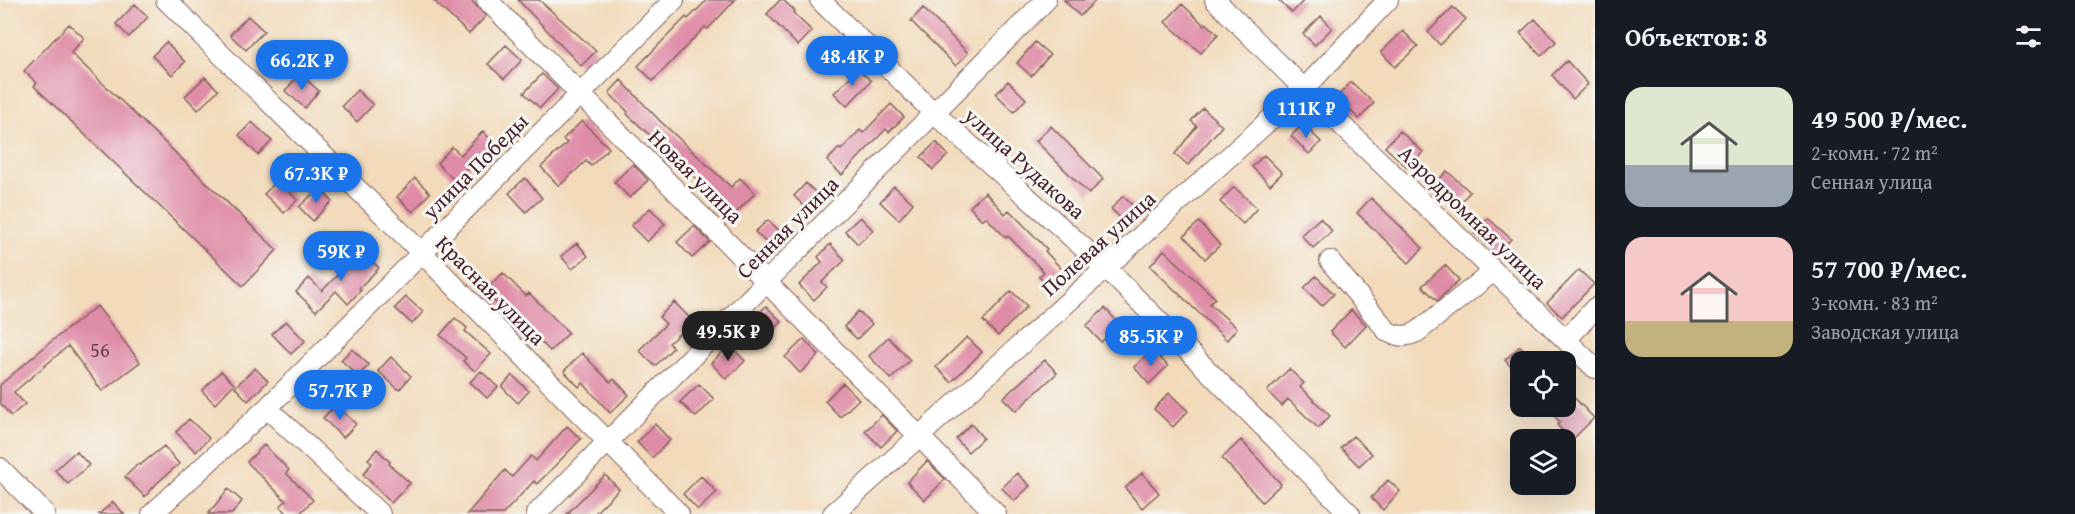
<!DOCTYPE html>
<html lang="ru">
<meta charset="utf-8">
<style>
:root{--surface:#171b24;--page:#242831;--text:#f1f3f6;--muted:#9ea1a6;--accent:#1a73e8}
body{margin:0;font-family:"Gentium Book Plus",serif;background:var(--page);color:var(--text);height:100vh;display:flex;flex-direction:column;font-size:22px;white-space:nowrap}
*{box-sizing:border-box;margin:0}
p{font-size:20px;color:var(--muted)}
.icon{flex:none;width:33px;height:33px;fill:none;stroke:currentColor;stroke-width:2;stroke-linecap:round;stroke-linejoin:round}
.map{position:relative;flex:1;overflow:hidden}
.drawer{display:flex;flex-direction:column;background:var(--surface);width:480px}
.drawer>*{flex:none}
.tools{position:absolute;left:1510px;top:351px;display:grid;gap:12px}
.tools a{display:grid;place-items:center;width:66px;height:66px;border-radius:12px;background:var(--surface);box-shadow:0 6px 24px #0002;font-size:30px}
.price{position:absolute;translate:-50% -51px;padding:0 14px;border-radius:21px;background:var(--accent);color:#fff;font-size:20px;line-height:39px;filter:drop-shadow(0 2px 3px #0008)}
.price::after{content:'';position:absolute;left:50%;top:36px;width:18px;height:14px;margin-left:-9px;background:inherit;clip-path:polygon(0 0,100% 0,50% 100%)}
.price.active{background:#222;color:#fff}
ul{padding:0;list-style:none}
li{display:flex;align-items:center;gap:18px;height:150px;padding:0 30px}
li span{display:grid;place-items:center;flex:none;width:168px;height:120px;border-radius:18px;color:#555}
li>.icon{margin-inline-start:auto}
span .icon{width:72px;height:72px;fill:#fffc;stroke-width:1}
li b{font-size:26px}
h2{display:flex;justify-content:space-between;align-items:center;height:72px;padding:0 30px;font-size:26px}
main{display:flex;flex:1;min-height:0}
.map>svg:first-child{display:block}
</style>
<main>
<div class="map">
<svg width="1595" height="514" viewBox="0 0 1595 514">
<rect width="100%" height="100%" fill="#f6f6f2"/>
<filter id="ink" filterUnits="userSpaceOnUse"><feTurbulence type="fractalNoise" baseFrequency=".0167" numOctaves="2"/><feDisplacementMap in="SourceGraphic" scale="12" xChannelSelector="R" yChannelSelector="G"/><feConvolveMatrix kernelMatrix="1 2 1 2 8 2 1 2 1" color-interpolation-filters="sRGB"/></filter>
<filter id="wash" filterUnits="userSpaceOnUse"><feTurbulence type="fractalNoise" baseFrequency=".008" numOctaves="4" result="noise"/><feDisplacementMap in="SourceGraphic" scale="24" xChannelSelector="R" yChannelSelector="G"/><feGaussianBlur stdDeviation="1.35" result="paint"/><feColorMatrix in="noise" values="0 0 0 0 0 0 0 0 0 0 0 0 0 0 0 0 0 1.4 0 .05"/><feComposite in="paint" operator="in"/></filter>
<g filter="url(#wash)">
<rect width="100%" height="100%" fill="#f2daba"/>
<g id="blocks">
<path fill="#df8ca7" d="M 433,0 L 471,0 L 486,16 L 469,34 Z
M 518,0 L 539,0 L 596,51 L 581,66 Z
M 707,0 L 735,0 L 708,29 L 705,27 L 653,81 L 638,66 L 686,17 L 688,19 Z
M 780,0 L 783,0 L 795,11 L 793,13 L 812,31 L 798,46 L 767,14 Z
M 1064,0 L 1096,0 L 1080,16 Z
M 1278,0 L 1304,0 L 1292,13 Z
M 135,4 L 148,17 L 129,37 L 116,24 Z
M 1182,4 L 1204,25 L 1206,23 L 1218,34 L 1201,53 L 1165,22 Z
M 1453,7 L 1466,19 L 1440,45 L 1428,32 Z
M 923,8 L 968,53 L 956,66 L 911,21 Z
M 248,16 L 264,31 L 246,50 L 230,35 Z
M 1321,16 L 1332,28 L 1315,45 L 1303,34 Z
M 1535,19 L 1556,42 L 1541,56 L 1520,33 Z
M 69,24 L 84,38 L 71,53 L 277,250 L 243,286 L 34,86 L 37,83 L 24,71 Z
M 1403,31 L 1418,46 L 1395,67 L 1381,52 Z
M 166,42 L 185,62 L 172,75 L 152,56 Z
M 1035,42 L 1050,55 L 1031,76 L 1017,63 Z
M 506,45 L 522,60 L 504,79 L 488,64 Z
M 1567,61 L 1588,84 L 1573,99 L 1552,75 Z
M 858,69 L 871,81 L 847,106 L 834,93 Z
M 300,74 L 319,91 L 305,108 L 285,91 Z
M 542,74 L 558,89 L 540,108 L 524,93 Z
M 205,77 L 218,90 L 198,110 L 185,96 Z
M 621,80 L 659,120 L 731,187 L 740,178 L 755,193 L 735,214 L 627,114 L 628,112 L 609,93 Z
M 1008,81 L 1026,99 L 1014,112 L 996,94 Z
M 1351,82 L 1374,103 L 1359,119 L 1337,97 Z
M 357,90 L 373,105 L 357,122 L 342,106 Z
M 891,104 L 904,117 L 889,132 L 886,129 L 842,175 L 827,161 L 839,148 L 841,150 L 860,130 L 863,133 Z
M 1203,108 L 1222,126 L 1188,165 L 1175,154 L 1197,126 L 1191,121 Z
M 582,121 L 609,148 L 591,166 L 586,161 L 559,186 L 541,167 L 567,143 L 563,139 Z
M 252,122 L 272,141 L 258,155 L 239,135 Z
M 1303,124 L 1321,142 L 1309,154 L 1291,136 Z
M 1051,126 L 1103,179 L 1089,194 L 1036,141 Z
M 483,131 L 498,148 L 483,163 L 477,158 L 455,181 L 437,163 L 452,147 L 461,155 Z
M 1400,131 L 1423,152 L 1408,168 L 1385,147 Z
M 936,142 L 948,155 L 933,170 L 921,157 Z
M 1264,155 L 1282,173 L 1270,185 L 1252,167 Z
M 633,164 L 648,180 L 630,198 L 614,182 Z
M 1447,171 L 1470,192 L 1456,207 L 1433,186 Z
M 415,178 L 430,193 L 413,212 L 397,197 Z
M 525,178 L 542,198 L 526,212 L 509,193 Z
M 278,180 L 297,200 L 284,213 L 264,194 Z
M 806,183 L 821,198 L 809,211 L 794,196 Z
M 894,186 L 913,203 L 899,220 L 880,202 Z
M 1234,187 L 1257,208 L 1243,224 L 1220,202 Z
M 319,188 L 332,201 L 313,221 L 299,207 Z
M 985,192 L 1005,214 L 1009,210 L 1047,249 L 1045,251 L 1067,275 L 1052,289 L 1039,276 L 1044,272 L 1008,236 L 1006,238 L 986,217 L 982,220 L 970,207 Z
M 1123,196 L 1141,214 L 1129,226 L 1111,209 Z
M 1371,198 L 1423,248 L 1409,263 L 1357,213 Z
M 650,208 L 665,224 L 647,242 L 631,226 Z
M 860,217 L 873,230 L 858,244 L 845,231 Z
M 1320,218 L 1332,231 L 1313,248 L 1301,235 Z
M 1488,218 L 1511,239 L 1497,254 L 1474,233 Z
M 768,220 L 783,234 L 771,247 L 755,232 Z
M 1199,222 L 1220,245 L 1205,259 L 1184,236 Z
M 694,226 L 710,242 L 692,258 L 677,242 Z
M 577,243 L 588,256 L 572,269 L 561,256 Z
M 830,244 L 845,260 L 822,282 L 827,287 L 814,300 L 799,285 L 822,262 L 818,257 Z
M 359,248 L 379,268 L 359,288 L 361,290 L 348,304 L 336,291 L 316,311 L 296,292 L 309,278 L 322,291 L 348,264 L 346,262 Z
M 1164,250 L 1215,298 L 1210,304 L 1237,328 L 1227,340 L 1150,266 Z
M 1445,265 L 1459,280 L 1437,301 L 1422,286 Z
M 1579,270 L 1594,284 L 1562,317 L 1547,303 Z
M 503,273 L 526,296 L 529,293 L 569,333 L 550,351 L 503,304 L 500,307 L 484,291 Z
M 1316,276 L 1334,294 L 1322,306 L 1304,288 Z
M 1011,291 L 1027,306 L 998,336 L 983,321 Z
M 406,297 L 423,312 L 412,324 L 395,308 Z
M 674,302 L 693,321 L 669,343 L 673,348 L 655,366 L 639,350 L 666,324 L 659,317 Z
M 97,306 L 140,362 L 102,391 L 68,346 L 14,392 L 25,404 L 11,416 L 0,403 L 0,385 L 48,344 Z
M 766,306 L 782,322 L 763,340 L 748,324 Z
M 1105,308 L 1120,325 L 1101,342 L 1086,326 Z
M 1351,310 L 1366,325 L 1345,347 L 1330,332 Z
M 858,311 L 872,324 L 857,339 L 844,327 Z
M 455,318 L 467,328 L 465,331 L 491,354 L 475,371 L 463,361 L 466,358 L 440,335 Z
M 286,321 L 305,341 L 291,354 L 272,334 Z
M 888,337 L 910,360 L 891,379 L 869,356 Z
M 967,337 L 982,352 L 951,382 L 936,367 Z
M 804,339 L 819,355 L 800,373 L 785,357 Z
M 730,345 L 745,361 L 726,379 L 711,363 Z
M 1520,346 L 1535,362 L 1521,362 L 1521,378 L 1505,360 Z
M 352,349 L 369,365 L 358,376 L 341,360 Z
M 1153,350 L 1168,366 L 1149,384 L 1134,367 Z
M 582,353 L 610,382 L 614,379 L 629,395 L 610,413 L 583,383 L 579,387 L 564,371 Z
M 391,357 L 411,376 L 399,390 L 378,371 Z
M 1045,360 L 1057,373 L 1016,411 L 1003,398 Z
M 255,368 L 268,381 L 248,401 L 235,387 Z
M 1289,369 L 1304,383 L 1300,387 L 1330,416 L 1318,428 L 1288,399 L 1282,406 L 1267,391 Z
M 221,371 L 234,384 L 215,404 L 202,391 Z
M 481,371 L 498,387 L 487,398 L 470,382 Z
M 512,375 L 529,391 L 518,403 L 502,387 Z
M 843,383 L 859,399 L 840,417 L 825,401 Z
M 699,384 L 714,399 L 696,417 L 680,402 Z
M 1566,389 L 1594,418 L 1572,440 L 1557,425 L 1560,422 L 1545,406 L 1566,406 Z
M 1169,393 L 1188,411 L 1173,427 L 1154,409 Z
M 336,405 L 356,424 L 343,438 L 323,418 Z
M 882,415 L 897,431 L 881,447 L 865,431 Z
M 189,419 L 209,438 L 196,452 L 176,432 Z
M 655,424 L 670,440 L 652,458 L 637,442 Z
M 971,424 L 983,438 L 968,452 L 956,439 Z
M 567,426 L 581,439 L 537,484 L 534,481 L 503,514 L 467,514 L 505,470 L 512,477 L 531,456 L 536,461 Z
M 1353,436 L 1372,454 L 1359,466 L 1341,448 Z
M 1241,440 L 1281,484 L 1262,502 L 1222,458 Z
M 264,445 L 289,470 L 286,473 L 313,500 L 299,514 L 288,514 L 280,506 L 286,501 L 247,462 Z
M 164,446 L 179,464 L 157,483 L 145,497 L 125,477 L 138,464 L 140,465 Z
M 377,449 L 390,462 L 389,464 L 410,483 L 391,503 L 363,474 L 372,463 L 368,459 Z
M 76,451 L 89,465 L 68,484 L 55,470 Z
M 927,461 L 945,479 L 925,500 L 907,482 Z
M 1017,473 L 1030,486 L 1014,501 L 1002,488 Z
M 1142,473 L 1159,493 L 1142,508 L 1125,488 Z
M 605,475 L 619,489 L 594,514 L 567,514 Z
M 701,476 L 717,492 L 698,510 L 683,494 Z
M 1388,480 L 1400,491 L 1383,510 L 1371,498 Z
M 228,489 L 242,501 L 232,514 L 208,514 Z
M 113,502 L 124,514 L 99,514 Z"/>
</g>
</g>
<g filter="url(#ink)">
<use href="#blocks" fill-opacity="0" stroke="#85605d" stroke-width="1.5"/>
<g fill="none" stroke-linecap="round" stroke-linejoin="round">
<g stroke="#85605d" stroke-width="22">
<path id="minor" d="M 166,0 L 422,253 L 679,514
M 487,0 L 996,514
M 820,0 L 934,113 L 1107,269 L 1350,514
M 1215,0 L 1304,89 L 1595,368
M 1330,261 L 1388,332 C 1399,337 1406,337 1417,332 L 1494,271
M 1566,340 L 1595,308
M 267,408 L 380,514
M 0,468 L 45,514
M 152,514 L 267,408 L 674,0
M 536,514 L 1046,0
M 833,514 L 1304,89 L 1388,0"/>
</g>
<use href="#minor" stroke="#fff" stroke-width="20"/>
</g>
</g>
<g text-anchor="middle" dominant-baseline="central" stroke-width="6" stroke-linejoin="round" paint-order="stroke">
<g font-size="20" fill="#6f3a4a">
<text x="100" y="349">56</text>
</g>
<g font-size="22" fill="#4a1f2b" stroke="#f6f6f2">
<text transform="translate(1025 163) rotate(42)">улица Рудакова</text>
<text transform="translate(475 166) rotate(-45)">улица Победы</text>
<text transform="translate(696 176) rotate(45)">Новая улица</text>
<text transform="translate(1473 217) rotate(44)">Аэродромная улица</text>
<text transform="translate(787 227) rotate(-45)">Сенная улица</text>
<text transform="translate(1098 243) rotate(-42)">Полевая улица</text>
<text transform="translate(491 290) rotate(45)">Красная улица</text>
</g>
</g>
</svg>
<div class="tools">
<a><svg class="icon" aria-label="locate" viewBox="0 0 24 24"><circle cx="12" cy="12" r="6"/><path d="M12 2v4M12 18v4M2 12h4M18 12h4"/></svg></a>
<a><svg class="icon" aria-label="layers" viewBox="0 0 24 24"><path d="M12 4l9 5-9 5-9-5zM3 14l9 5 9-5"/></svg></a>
</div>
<b class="price" style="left:852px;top:87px">48.4K ₽</b>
<b class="price" style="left:302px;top:91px">66.2K ₽</b>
<b class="price" style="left:1306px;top:139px">111K ₽</b>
<b class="price" style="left:316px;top:204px">67.3K ₽</b>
<b class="price" style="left:341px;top:282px">59K ₽</b>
<b class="price active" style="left:728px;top:362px">49.5K ₽</b>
<b class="price" style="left:1151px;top:367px">85.5K ₽</b>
<b class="price" style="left:340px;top:421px">57.7K ₽</b>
</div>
<section class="drawer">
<h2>Объектов: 8<svg class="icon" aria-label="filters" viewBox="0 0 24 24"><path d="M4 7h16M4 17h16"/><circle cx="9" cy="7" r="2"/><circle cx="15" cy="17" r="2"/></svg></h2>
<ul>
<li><span style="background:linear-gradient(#dfe7d0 65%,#9aa5b1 0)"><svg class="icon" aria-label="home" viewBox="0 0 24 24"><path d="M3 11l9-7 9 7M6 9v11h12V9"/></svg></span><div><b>49 500 ₽/мес.</b><p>2-комн. · 72 m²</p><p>Сенная улица</p></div></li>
<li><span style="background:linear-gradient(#f6c9c9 70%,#c2b280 0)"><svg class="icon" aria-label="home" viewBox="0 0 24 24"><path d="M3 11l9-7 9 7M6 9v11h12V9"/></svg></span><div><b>57 700 ₽/мес.</b><p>3-комн. · 83 m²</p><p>Заводская улица</p></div></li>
</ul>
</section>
</main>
